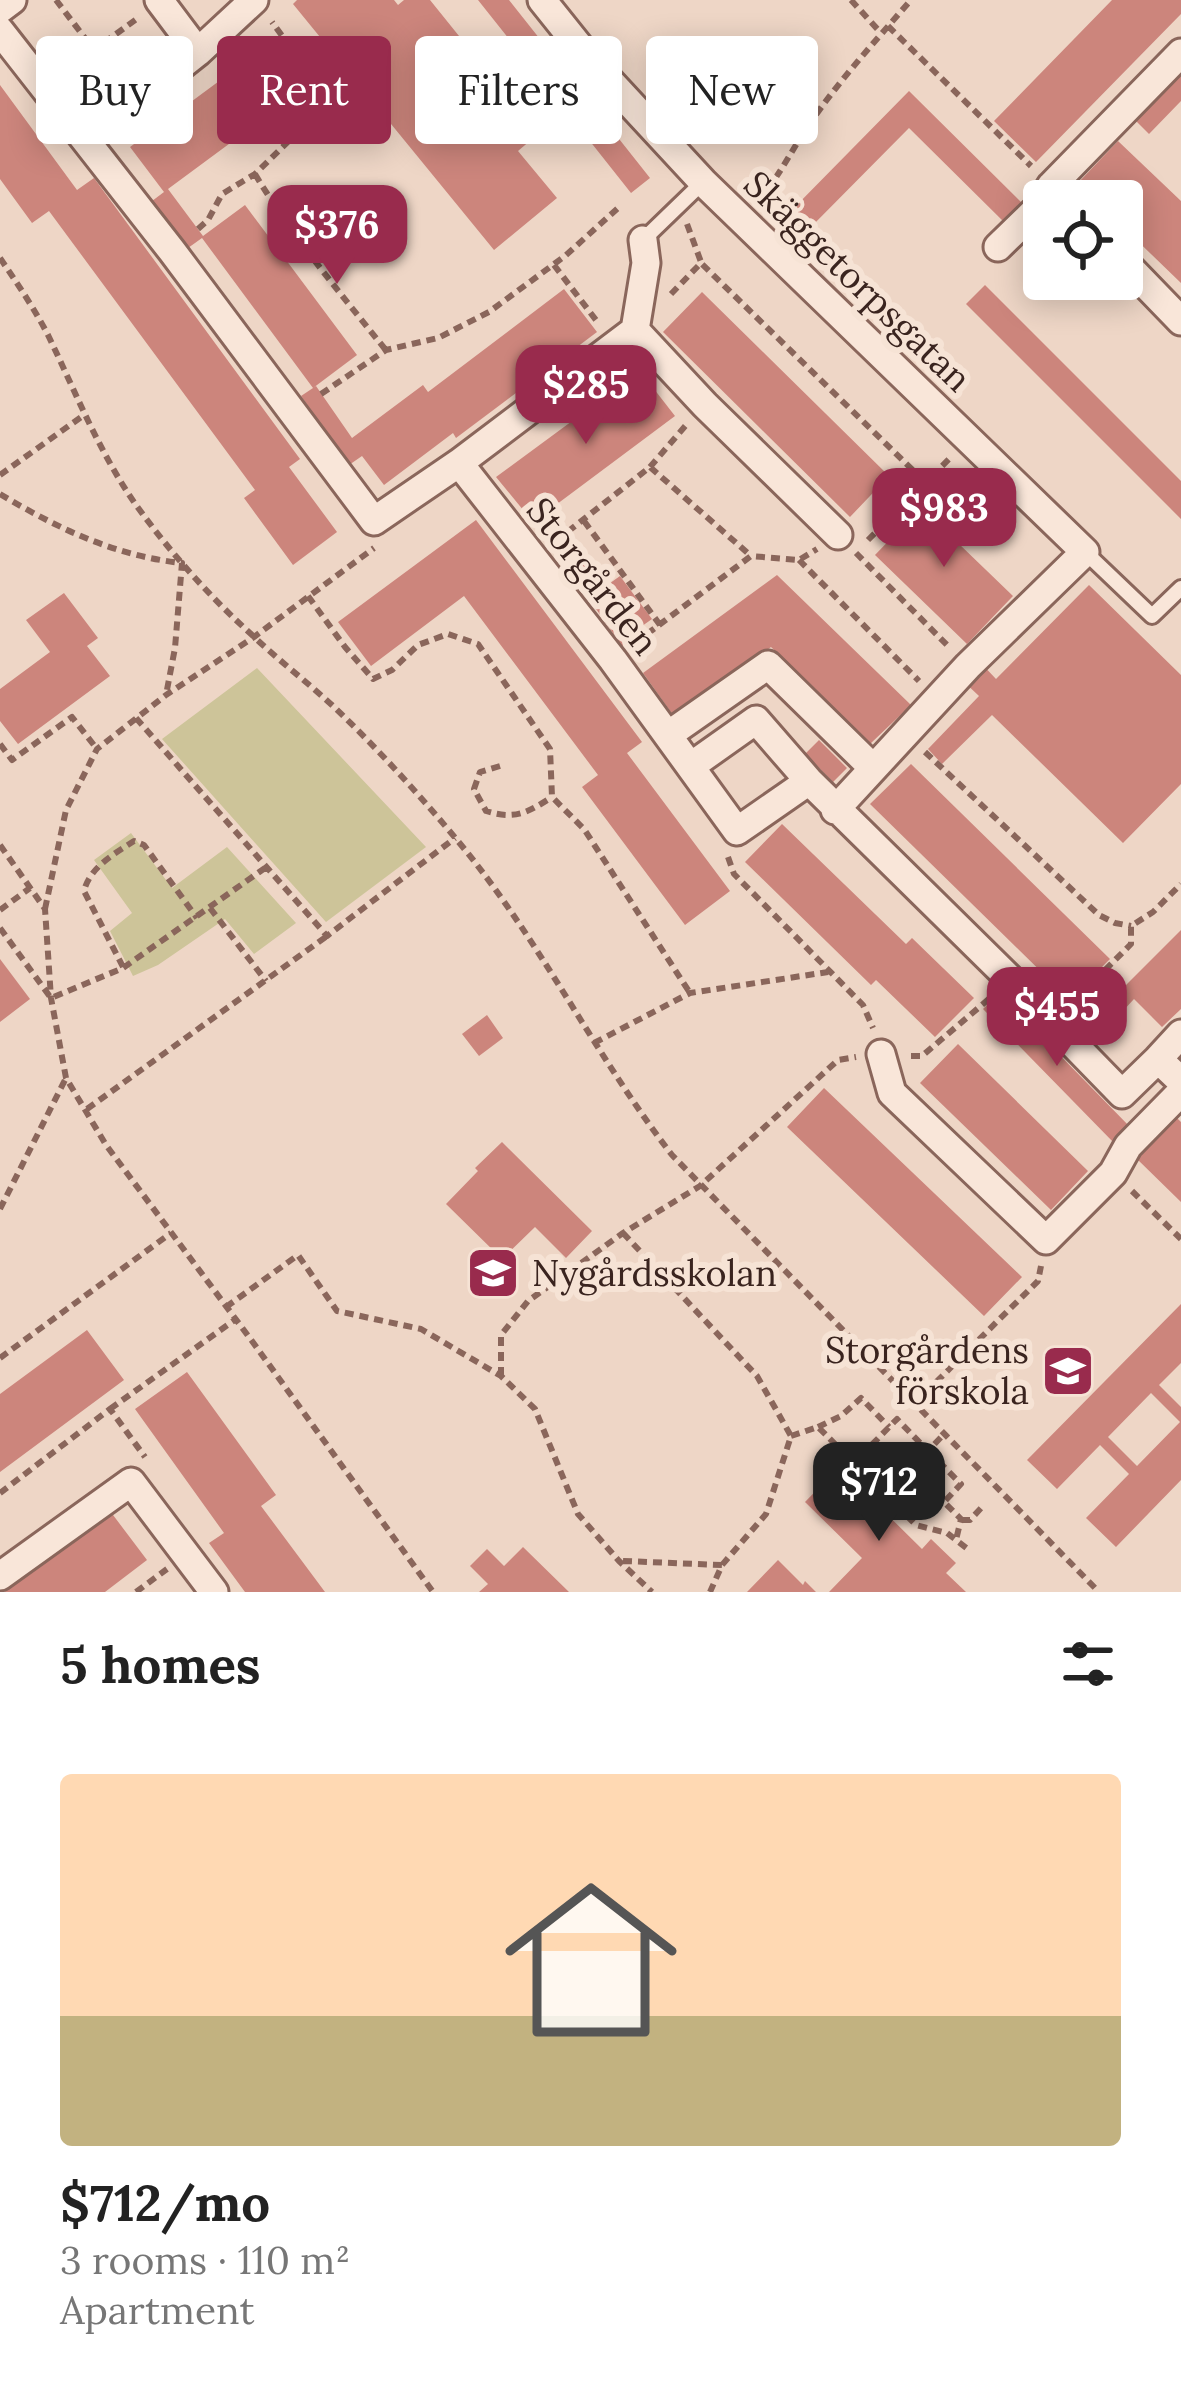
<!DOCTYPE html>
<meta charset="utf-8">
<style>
:root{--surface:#fff;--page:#f6f6f6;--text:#222;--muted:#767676;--accent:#992b4d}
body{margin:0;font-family:Lora,serif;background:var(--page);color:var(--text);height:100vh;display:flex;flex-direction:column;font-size:45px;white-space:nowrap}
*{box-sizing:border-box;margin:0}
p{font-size:39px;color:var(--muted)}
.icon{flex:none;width:66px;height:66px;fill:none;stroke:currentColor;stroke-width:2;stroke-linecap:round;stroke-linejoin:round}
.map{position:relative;height:1592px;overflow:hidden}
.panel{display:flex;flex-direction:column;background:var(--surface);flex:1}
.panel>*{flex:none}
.top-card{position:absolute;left:36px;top:36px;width:1110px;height:108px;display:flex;gap:24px}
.controls{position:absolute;left:1023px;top:180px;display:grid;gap:24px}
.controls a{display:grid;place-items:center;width:120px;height:120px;border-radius:12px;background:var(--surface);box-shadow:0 6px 30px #0003;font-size:60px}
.price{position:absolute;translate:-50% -102px;padding:0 27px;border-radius:24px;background:var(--accent);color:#fff;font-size:39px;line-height:78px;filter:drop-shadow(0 3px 6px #0008)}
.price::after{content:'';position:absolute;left:50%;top:72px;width:36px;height:27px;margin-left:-18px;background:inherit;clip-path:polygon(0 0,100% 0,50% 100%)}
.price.selected{background:#222;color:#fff}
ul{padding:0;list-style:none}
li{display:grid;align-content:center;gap:24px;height:636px;padding:0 60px}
li span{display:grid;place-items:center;height:372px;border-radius:12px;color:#555}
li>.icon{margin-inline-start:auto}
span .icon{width:216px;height:216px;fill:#fffc;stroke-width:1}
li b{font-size:51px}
h2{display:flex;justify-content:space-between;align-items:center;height:144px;padding:0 60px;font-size:51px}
.chip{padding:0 42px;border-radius:12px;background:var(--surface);box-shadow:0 6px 30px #0003;font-size:42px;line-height:108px}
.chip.selected{background:var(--accent);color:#fff}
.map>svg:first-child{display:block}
</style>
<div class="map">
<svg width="1181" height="1592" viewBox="0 0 1181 1592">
<rect width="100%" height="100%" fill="#eed6c6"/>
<path fill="#cdc499" d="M 257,668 L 426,847 L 326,922 L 162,739 Z
M 131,833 L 172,888 L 227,847 L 296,923 L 254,954 L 225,919 L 158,965 L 133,976 L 110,931 L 132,913 L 94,860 Z"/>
<path fill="#cc857c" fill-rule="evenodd" d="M 297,0 L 394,0 L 398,5 L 404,0 L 430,0 L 538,134 L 518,151 L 557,198 L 494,250 L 293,4 Z
M 478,0 L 509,0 L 650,178 L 631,193 Z
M 1112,0 L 1181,0 L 1181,14 L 1036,162 L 994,121 Z
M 272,42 L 306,87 L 168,189 L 203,236 L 245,205 L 357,355 L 313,388 L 316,386 L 352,438 L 423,385 L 428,392 L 564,289 L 597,332 L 456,438 L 453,433 L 384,485 L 362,456 L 349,465 L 301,396 L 313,388 L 202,238 L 188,248 L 152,201 L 164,192 L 130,147 Z
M 91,63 L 113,94 L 81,117 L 59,87 Z
M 1181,67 L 1181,101 L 1149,134 L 1132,117 Z
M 0,85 L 77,190 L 94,178 L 300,459 L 289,467 L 337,532 L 293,565 L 244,498 L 255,490 L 49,211 L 32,223 L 0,179 Z
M 909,91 L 1025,206 L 1007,225 L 909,128 L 807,231 L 789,213 Z
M 1118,141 L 1181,201 L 1181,283 L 1122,226 L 1122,201 L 1095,201 L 1077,184 Z
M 985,285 L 1181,481 L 1181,519 L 966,304 Z
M 702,292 L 889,476 L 850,517 L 663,332 Z
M 640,371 L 675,416 L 533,522 L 496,477 Z
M 934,494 L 971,530 L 958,543 L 1013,596 L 967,644 L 875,555 Z
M 476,520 L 642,742 L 627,753 L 730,891 L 685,925 L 582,787 L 598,775 L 464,596 L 371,666 L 338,622 Z
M 571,538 L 606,586 L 620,576 L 652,619 L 635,631 L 638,635 L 622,646 L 555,550 Z
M 777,575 L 911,705 L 870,744 L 771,647 L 675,718 L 643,673 Z
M 1089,585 L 1181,675 L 1181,784 L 1123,843 L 992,715 L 942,764 L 928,749 L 979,696 L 962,680 L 979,661 L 996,679 Z
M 64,593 L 98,638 L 87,646 L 110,676 L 18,744 L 0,721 L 0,689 L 50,652 L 26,620 Z
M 819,740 L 847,768 L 833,782 L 805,754 Z
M 911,764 L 1110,959 L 1102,967 L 1123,988 L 1181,930 L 1181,1009 L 1162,1027 L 1134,999 L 1121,1013 L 1089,980 L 1070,1000 L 870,804 Z
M 782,824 L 906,944 L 912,938 L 974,998 L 935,1037 L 876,980 L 871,985 L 745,862 Z
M 0,959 L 30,999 L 0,1022 Z
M 999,993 L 1132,1129 L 1115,1144 L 983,1009 Z
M 487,1015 L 503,1038 L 479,1056 L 462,1034 Z
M 958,1044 L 1088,1171 L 1051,1210 L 920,1083 Z
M 824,1088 L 1022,1277 L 984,1316 L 787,1127 Z
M 1176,1117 L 1181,1122 L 1181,1202 L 1136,1158 Z
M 502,1142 L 592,1231 L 566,1258 L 535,1227 L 502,1259 L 446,1204 L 478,1171 L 475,1168 Z
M 1181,1304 L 1181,1363 L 1159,1385 L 1181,1407 L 1181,1480 L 1116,1547 L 1086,1518 L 1129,1474 L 1100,1445 L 1057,1489 L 1027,1460 ZM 1151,1393 L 1180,1422 L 1137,1466 L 1108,1437 Z
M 87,1330 L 124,1380 L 0,1472 L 0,1394 Z
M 187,1372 L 276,1495 L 261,1506 L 325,1592 L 245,1592 L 209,1543 L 224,1533 L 135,1409 Z
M 839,1467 L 922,1549 L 931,1539 L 956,1563 L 946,1573 L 966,1592 L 829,1592 L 862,1558 L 805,1502 Z
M 110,1511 L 147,1560 L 105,1592 L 4,1592 Z
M 523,1547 L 569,1592 L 479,1592 L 488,1584 L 470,1566 L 487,1549 L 504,1566 Z
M 778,1560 L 803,1585 L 805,1581 L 816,1592 L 747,1592 Z"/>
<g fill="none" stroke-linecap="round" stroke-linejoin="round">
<g stroke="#8a665b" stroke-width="20">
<path id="service" d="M 643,240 L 703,182
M 1085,552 L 1152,616 L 1181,588"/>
</g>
<g stroke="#8a665b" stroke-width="33">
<path id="minor" d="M 542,0 L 590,60 L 703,182 L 1085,552 L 968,666 L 835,810
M 0,9 L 12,0
M 0,31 L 172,251 L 374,521 L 459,463 L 635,330 L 646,263 L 643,240
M 198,52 L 254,0
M 86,141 L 198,52 L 159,0
M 1051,186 L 1181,53
M 998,247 L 1036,210 L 1051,186 L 1065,201
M 1122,260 L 1181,321
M 635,330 L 705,405 L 838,535
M 459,463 L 613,660 L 737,831 L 809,781 L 1010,979 L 1122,1094 L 1158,1059
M 668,735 L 768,665 L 873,768
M 691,766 L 756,720 L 809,781
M 1181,1034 L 1158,1059 L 1181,1081
M 881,1054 L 892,1093 L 1046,1240 L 1113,1173 L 1128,1146 L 1181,1092
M 0,1576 L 131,1482 L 214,1592"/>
</g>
<path stroke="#8a665b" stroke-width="6" stroke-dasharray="9 6" stroke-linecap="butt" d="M 56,0 L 94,50 L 138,18
M 851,0 L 881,33
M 888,26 L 1031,166
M 255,174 C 292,236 340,293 385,349
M 757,201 C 781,176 794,144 815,116 C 844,75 878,38 911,0
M 687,224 L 701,262
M 198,229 L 208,220 L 222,194 L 255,174 L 304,126 L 315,109 L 315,81 L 272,22
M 0,258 C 17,283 34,308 48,335 C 76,393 99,452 136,505 C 170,552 208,595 251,634 C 277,659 306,681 333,706 C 377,748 418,793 457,840 C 539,938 594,1054 672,1155 L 1099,1592
M 554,265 L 599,324
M 671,294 L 701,263 L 925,482
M 321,394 L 386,350 L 438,338 L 489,312 L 565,256 L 618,208
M 650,467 L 687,424
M 0,475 L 84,415
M 0,494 C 57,528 115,556 182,563 L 175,648 L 166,695
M 584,521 L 660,625
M 868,540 L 952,456
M 556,541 L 650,467 L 751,556
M 856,553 L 948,646
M 799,560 L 919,681
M 308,596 L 345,647 L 373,679 L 392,670 L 418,645 L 448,634 L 478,644 L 550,749 L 552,797 L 584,829 L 690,993
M 635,643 L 751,556 L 799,560 L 817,549
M 136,718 L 327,936 L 455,838
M 0,744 L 12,760 L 72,717 L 97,749
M 925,752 L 1099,915 L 1115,923 L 1131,926
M 500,766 L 480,772 L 474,789 L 486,811 C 515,820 527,813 552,797
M 0,845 L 45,909 L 51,998 L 66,1078 L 106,1145 L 252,1341 L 433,1592
M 728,857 L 734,874 L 863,1005 L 873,1028
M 210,908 L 266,981
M 45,909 L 66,810 L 97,749 L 166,695 L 254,637 L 374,548
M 0,910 L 30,888
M 0,928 L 51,998 L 123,968 L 265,868
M 123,967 L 84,891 C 90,867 114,854 134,841 L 144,845 L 197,918
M 1105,970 L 1131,944 L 1131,926 L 1153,912 L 1181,884
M 1072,1003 L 1092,984
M 594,1043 L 690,993 L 828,972
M 911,1056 L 922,1056 L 990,998
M 87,1109 L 327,936
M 1132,1191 L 1181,1239
M 0,1209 L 66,1078
M 623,1233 L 757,1376 L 791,1436 L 766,1514 L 722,1565
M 226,1307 L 298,1255 L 337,1311 L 421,1329 L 501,1376 L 535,1409 L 578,1514 L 619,1561 L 652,1592
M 0,1358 L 171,1233
M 501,1376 L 501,1335 L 528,1301 L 623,1233 L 700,1186 L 838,1060 L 856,1057
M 915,1403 L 1038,1281 L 1041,1266
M 110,1409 L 236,1319
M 818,1427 L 841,1416 L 861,1398 L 889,1427
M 791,1436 L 818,1427 L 854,1463 L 897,1419 L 928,1451 L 945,1433
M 928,1451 L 961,1484 L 944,1502 L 961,1519 L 956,1540
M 854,1463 L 916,1525 L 947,1533 L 969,1550
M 876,1485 L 919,1442
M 0,1493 L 110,1409 L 145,1457
M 899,1508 L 942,1465
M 962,1520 L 970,1520 L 982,1507
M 623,1561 L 722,1565 L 710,1592
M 136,1592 L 167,1569"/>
<use href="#service" stroke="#f9e6d9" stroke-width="14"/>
<use href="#minor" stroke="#f9e6d9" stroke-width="27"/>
</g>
<defs>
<g id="school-square" transform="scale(2.7)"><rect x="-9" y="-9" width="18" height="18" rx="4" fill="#992b4d" stroke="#f6e3d5"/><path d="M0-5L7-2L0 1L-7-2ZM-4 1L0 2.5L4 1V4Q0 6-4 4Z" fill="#fff"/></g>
</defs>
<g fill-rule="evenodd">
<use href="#school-square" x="493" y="1273"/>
<use href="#school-square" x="1068" y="1371"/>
</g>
<g text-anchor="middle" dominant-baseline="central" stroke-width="12" stroke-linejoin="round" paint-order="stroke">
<g font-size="36" fill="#3a241f" stroke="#f6e3d5">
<text transform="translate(858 281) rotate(44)">Skäggetorpsgatan</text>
<text transform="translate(593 576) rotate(52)">Storgården</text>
</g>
<g font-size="36" fill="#3a241f" stroke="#f6e3d5" text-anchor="start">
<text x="532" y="1273">Nygårdsskolan</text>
<text x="1029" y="1350" text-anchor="end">Storgårdens<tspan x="1029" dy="41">förskola</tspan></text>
</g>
</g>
</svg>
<div class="controls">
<a><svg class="icon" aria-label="locate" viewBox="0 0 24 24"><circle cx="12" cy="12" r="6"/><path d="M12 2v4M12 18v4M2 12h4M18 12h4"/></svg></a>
</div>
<b class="price" style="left:337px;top:287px">$376</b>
<b class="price" style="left:586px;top:447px">$285</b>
<b class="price" style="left:944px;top:570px">$983</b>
<b class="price" style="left:1057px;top:1069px">$455</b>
<b class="price selected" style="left:879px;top:1544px">$712</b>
<div class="top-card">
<a class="chip">Buy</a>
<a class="chip selected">Rent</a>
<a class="chip">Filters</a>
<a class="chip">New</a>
</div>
</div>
<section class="panel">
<h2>5 homes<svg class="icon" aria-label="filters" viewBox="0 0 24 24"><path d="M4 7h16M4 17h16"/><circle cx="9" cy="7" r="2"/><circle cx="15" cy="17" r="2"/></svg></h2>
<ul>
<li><span style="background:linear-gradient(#ffd9b3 65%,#c2b280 0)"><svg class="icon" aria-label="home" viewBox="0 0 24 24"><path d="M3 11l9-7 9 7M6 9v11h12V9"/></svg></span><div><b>$712/mo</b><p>3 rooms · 110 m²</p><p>Apartment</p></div></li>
</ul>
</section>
